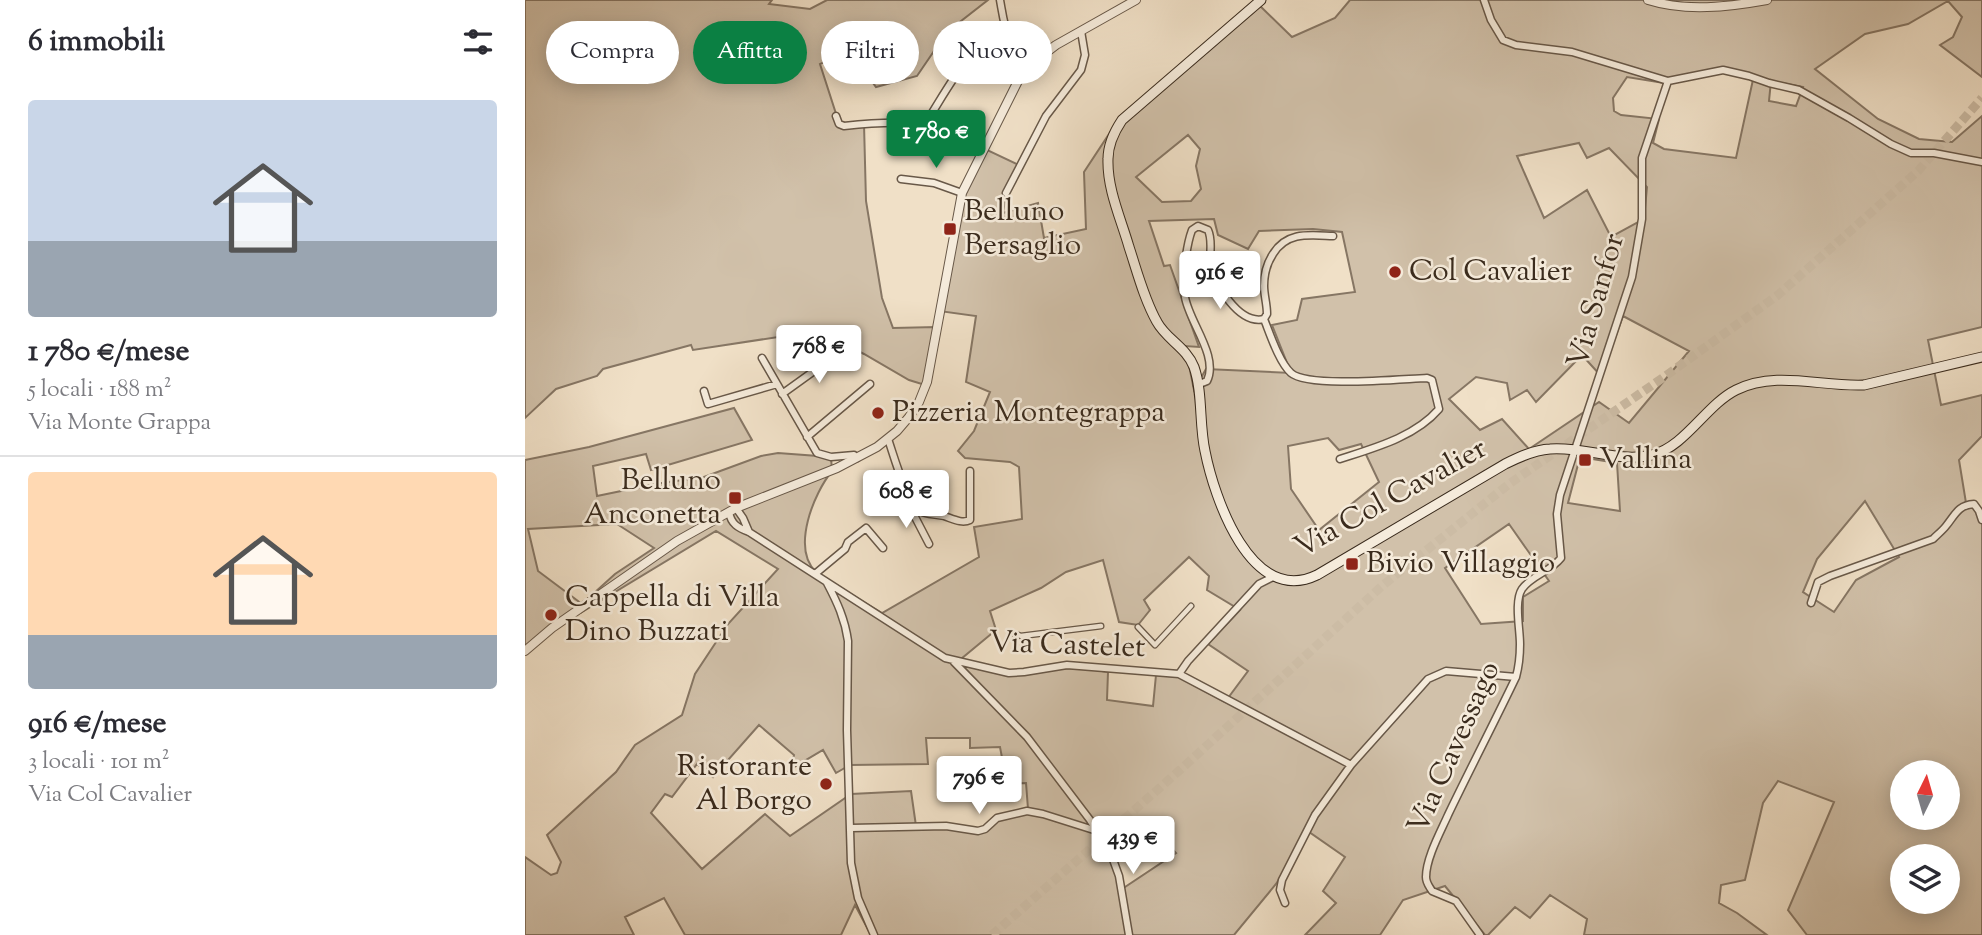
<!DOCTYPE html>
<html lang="it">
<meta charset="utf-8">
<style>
:root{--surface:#fff;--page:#f7f7f7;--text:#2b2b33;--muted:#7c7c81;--line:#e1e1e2;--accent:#0b8043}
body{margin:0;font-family:"Sorts Mill Goudy",serif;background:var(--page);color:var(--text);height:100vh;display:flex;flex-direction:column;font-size:26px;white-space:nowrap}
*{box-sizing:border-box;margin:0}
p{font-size:23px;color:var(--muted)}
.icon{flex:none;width:38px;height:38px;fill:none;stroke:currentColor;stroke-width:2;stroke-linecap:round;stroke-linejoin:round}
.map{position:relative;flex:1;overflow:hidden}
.side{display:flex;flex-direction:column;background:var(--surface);width:525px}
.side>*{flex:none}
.guide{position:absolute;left:21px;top:21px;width:665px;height:63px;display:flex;gap:14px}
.needle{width:46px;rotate:5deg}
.tools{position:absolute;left:1365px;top:760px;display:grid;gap:14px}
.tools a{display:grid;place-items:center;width:70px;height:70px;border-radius:50%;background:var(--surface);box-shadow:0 4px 18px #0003;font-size:35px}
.price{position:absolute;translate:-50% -60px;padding:0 16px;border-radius:7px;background:#fff;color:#222;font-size:23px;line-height:46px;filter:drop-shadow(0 2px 4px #0008)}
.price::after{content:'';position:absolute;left:50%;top:42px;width:21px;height:16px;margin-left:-10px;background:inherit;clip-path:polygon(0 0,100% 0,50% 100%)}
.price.on{background:var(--accent);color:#fff}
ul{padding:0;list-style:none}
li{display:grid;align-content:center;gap:14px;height:371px;padding:0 28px}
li+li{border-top:2px solid var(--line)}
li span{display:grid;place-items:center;height:217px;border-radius:7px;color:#555}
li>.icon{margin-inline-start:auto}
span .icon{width:126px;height:126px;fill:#fffc;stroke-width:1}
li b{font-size:30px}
h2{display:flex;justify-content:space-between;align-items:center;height:84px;padding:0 28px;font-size:30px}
.pill{padding:0 24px;border-radius:32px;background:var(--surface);box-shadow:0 4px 18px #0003;font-size:24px;line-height:63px}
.pill.on{background:var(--accent);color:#fff}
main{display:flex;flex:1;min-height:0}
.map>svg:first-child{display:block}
</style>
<main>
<section class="side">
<h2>6 immobili<svg class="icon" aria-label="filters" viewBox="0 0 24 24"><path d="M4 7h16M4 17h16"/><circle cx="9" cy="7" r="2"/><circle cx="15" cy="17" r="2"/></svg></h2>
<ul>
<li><span style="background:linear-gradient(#c9d6e8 65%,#9aa5b1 0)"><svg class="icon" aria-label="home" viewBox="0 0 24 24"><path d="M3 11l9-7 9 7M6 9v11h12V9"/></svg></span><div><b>1 780 €/mese</b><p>5 locali · 188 m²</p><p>Via Monte Grappa</p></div></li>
<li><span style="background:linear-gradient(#ffd9b3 75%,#9aa5b1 0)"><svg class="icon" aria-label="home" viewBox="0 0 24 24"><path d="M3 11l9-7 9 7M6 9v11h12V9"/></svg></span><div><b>916 €/mese</b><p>3 locali · 101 m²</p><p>Via Col Cavalier</p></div></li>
</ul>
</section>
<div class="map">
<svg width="1457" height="935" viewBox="0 0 1457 935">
<rect width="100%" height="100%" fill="#f0e0c7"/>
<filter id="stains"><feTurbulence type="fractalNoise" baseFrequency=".00286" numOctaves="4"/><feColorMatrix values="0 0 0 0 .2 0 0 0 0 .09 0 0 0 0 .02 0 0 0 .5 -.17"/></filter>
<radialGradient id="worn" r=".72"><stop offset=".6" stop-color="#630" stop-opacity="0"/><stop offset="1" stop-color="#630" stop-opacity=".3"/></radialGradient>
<path fill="#d1c1aa" stroke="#867664" stroke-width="2" fill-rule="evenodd" d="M 0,0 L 247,0 L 244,4 L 285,9 L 302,0 L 463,0 L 422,32 L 392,76 L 351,87 L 325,51 L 295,64 L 314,123 L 339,124 L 341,201 L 357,298 L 368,328 L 411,327 L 400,385 L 384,380 L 339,354 L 292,331 L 168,350 L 166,345 L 78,369 L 72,376 L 31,389 L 0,418 Z
M 825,0 L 1457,0 L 1457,77 L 1415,45 L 1428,37 L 1437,17 L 1423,1 L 1383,24 L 1340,34 L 1290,69 L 1353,119 L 1394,139 L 1427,142 L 1457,116 L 1457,327 L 1403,340 L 1416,405 L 1457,395 L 1457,436 L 1434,460 L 1441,503 L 1457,513 L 1457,935 L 1282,935 L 1263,910 L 1309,802 L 1253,781 L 1238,803 L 1220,880 L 1196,885 L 1194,903 L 1212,913 L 1242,935 L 1059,935 L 1062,919 L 1025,895 L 1005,918 L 990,907 L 963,935 L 960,935 L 920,886 L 878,900 L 855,935 L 780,935 L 811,903 L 798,891 L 820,857 L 784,832 L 751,884 L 709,935 L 346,935 L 330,905 L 316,935 L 160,935 L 139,898 L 100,917 L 109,935 L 0,935 L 0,857 L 26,875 L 32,873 L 36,862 L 22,835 L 91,772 L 110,745 L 157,715 L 170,674 L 203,624 L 253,569 L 191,531 L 57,612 L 57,605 L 0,650 L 0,460 L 64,447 L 209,408 L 227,440 L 126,470 L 121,454 L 68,466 L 72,496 L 130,484 L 179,477 L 236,456 L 253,453 L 306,457 L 307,471 C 289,493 266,548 291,572 C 296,577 304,580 310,584 C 326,594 341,604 357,613 L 454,557 L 449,527 L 497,519 L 494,467 L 485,462 L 440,458 L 433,451 L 449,431 L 465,392 L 441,382 L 451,316 L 414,311 L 430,216 L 456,147 L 494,165 L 481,193 L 478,213 L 513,203 L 519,238 L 561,229 L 559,172 L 588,128 L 730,1 L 767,37 L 810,18 ZM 1200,68 L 1229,75 L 1211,158 L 1139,149 L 1128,143 L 1134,119 L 1096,115 L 1089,111 L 1088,98 L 1102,77 L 1139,83 ZM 1246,81 L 1278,87 L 1271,106 L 1244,101 ZM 663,135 L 675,149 L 671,166 L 676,189 L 666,201 L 637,202 L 611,177 ZM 1054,143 L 1062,158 L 1084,148 L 1122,187 L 1119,219 L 1086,237 L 1062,190 L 1019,218 L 992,156 ZM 689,219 L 693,235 L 723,249 L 734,231 L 788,229 L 817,232 L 830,292 L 777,299 L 772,320 L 747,325 L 766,373 L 681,369 L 669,390 L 660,346 L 674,347 L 645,265 L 639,266 L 624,221 ZM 1098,316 L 1164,351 L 1104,423 L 1074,402 L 1004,449 L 977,419 L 955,430 L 924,399 L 951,377 L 982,383 L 985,400 L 1002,390 L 1011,402 L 1057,355 L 1076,376 ZM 803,438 L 814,450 L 836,444 L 854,482 L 794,530 L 766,489 L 763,446 ZM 1055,457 L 1092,463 L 1095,511 L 1043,503 ZM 1340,501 L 1374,557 L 1331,580 L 1309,612 L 1278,592 L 1292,559 ZM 92,524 L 129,548 L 90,574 L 57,604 L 13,571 L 3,529 ZM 984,524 L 1024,581 L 998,597 L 998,621 L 956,624 L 920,568 ZM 664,557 L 684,576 L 682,590 L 715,610 L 683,644 L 723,671 L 700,702 L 654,677 L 631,675 L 628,706 L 582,700 L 583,672 L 557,668 L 468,671 L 436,659 L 471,630 L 465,611 L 516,588 L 541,572 L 578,560 L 594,622 L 613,625 L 625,610 L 619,600 ZM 234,725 L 269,755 L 264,770 L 298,750 L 311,773 L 325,765 L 403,764 L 401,738 L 445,738 L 445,748 L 475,747 L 482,784 L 501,783 L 503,809 L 452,829 L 391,826 L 386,791 L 326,794 L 265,836 L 240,814 L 177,869 L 126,813 L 140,794 L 147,797 L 172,764 L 188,777 ZM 1377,772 L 1423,772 L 1423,817 L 1377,817 ZM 622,822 L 651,853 L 597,889 L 585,854 ZM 1377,856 L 1423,856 L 1423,901 L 1377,901 Z"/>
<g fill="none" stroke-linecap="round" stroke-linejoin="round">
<path stroke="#ccbca5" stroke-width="9" stroke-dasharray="9 4.5" stroke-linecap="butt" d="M 467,935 L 655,770 L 857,586 L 984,484 L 1139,377 L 1253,295 L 1393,171 L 1457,98"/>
<g stroke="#685848" stroke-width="7">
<path id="pedestrian" d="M 613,627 L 630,645 L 666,606
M 488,633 L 496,636 L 576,626"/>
</g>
<g stroke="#685848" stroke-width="9">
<path id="minor" d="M 475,0 C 481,34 480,39 506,64
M 959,0 L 966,20 L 978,40 L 991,45 L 1047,52 L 1143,81 L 1198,70 L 1224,76 L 1244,83 L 1274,90 L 1324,118 L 1366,144 L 1386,153 L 1409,153 L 1457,162
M 311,116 L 314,124 L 319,126 C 375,120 409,120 460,145
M 400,124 C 421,92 444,44 480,28
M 376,179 L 409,183 L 437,193
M 481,193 L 521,116 L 556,70 L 560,55 L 556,31
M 739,319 C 745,334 754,362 766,373 C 783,388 876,379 902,378 L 907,380 L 914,409 C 890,437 849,448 815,459
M 237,358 L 292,453 L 306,457 L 329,455 L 332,458
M 672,385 L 682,381 C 694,356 664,322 660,297 C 657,280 661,246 667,230 L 673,226 L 683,230 C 688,241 684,251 686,263 C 689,284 714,325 739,319 L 742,314 C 742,304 739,295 739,286 C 739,274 742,263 748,254 C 762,231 785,235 808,236
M 179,391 L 183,404 L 252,384
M 257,394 L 314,353
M 282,437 L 345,384
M 363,439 C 368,453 382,503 393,510 C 400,515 411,514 419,516 C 428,519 437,524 445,520 L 445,471
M 387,506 L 390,517 L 404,544
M 211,508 L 218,518 L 224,532
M 204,512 C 206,524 213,528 224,532 L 420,658 L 484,673 L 499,672 L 542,665 L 654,674 L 826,765
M 290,574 L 320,549 L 323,542 L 341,528 L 358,548
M 302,583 C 312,602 320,619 323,641 L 322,730 L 326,863 L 333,898 L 349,935
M 1286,603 L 1293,582 L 1305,576 L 1408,539 C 1412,535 1417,531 1421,526 C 1430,515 1433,505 1449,504 L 1454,511 L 1457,520
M 429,662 L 502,737 L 565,820 L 580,843 L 586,854 L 594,876 L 604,935
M 654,674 L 663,661 L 734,584 L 750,576
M 326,828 L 421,826 L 453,831 L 460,829 L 472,818 L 502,811 L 518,814 L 572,831
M 760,903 L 755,890 L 757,880 L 790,815 L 826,765 L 903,679 L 921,671 L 991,677
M 955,935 L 931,901 L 907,891 C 904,886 901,883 901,877 C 901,858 916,831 923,815 C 945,769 969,723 991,677 C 994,666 995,655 995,644 C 995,629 989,601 997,589 C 1007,575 1025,572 1036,558 L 1032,514 L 1035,495 L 1107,277 L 1117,219 L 1117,158 L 1143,81"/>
</g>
<g stroke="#685848" stroke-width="10">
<path id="tertiary" d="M 1123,0 C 1161,12 1203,7 1242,0
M 0,651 L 27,628 L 152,541 L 211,508 L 312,468 L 352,447 L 372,431 L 384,417 L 394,402 L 402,382 L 437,193 L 493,81 L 506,64 L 531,45 L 611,0"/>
</g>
<g stroke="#3a2b1d" stroke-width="11">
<path id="secondary" d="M 736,0 L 597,120 C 589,132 583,145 583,159 C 582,189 596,219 604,247 C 612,271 619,299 632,322 C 641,339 662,348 669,367 C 678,393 674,424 680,451 C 689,497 726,607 792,575 L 980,464 C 994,457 1009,450 1025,449 C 1059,446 1093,463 1127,455 C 1160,447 1181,405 1211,390 C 1251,370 1296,387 1339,385 L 1457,357"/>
</g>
<use href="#pedestrian" stroke="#f5ebdb" stroke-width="4.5"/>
<use href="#minor" stroke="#f5ebdb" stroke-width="6"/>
<use href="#tertiary" stroke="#f5ebdb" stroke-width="8"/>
<use href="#secondary" stroke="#f5ebdb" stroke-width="9"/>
</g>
<g fill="#8f2418" stroke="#f5ebdb" stroke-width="2.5">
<rect x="418" y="222" width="14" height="14" rx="3.5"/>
<circle cx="870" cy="272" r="7"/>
<circle cx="353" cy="413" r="7"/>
<rect x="1053" y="453" width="14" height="14" rx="3.5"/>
<rect x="203" y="491" width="14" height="14" rx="3.5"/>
<rect x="820" y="557" width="14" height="14" rx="3.5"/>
<circle cx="26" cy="615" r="7"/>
<circle cx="301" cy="784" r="7"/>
</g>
<g text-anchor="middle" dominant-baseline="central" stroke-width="5" stroke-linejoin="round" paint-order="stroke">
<g font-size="30" fill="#3a2b1d" stroke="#f5ebdb" text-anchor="start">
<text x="439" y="212">Belluno<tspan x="439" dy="34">Bersaglio</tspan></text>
<text x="884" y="272">Col Cavalier</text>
<text x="367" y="413">Pizzeria Montegrappa</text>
<text x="1074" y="460">Vallina</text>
<text x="196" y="481" text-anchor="end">Belluno<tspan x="196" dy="34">Anconetta</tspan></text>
<text x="841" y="564">Bivio Villaggio</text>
<text x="40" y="598">Cappella di Villa<tspan x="40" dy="34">Dino Buzzati</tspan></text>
<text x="287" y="767" text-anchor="end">Ristorante<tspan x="287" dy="34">Al Borgo</tspan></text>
</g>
<g font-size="30" fill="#3a2b1d" stroke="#f5ebdb">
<text transform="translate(1072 301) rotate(-74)">Via Sanfor</text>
<text transform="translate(866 499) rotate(-29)">Via Col Cavalier</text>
<text transform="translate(542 646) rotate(2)">Via Castelet</text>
<text transform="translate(930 748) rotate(-66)">Via Cavessago</text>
</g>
</g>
<rect width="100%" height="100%" filter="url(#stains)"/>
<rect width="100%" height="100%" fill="url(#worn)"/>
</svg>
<div class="tools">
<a><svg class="needle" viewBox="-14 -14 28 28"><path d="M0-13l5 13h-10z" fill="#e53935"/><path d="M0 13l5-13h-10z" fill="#7c7c81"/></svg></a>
<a><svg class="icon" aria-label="layers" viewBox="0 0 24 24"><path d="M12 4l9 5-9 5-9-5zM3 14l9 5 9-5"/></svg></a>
</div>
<b class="price on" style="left:411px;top:170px">1 780 €</b>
<b class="price" style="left:695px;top:311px">916 €</b>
<b class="price" style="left:294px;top:385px">768 €</b>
<b class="price" style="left:381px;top:530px">608 €</b>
<b class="price" style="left:454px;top:816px">796 €</b>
<b class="price" style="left:608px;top:876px">439 €</b>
<div class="guide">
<a class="pill">Compra</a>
<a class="pill on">Affitta</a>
<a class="pill">Filtri</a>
<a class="pill">Nuovo</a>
</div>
</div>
</main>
